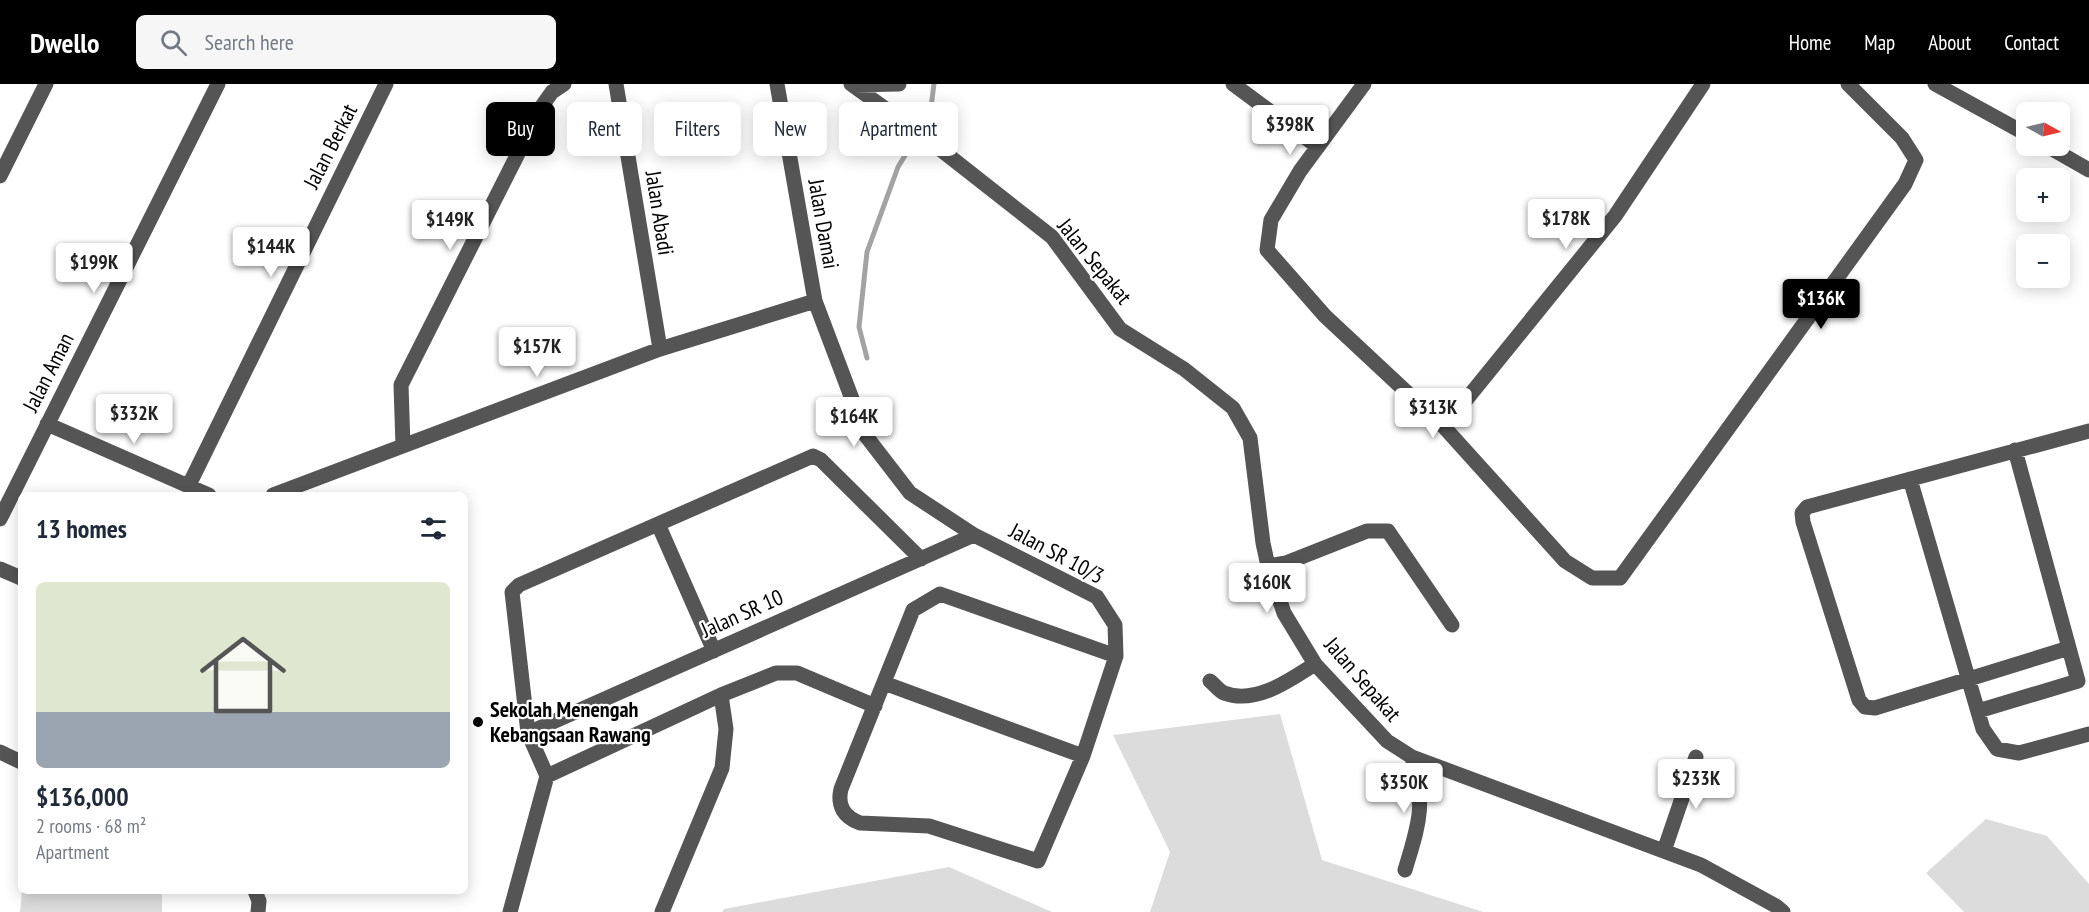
<!DOCTYPE html>
<meta charset="utf-8">
<style>
:root{--surface:#fff;--page:#f6f6f7;--text:#1f2937;--muted:#747a83;--line:#e0e1e3;--accent:#000}
body{margin:0;font-family:"PT Sans Narrow",sans-serif;background:var(--page);color:var(--text);height:100vh;display:flex;flex-direction:column;font-size:22px;white-space:nowrap}
*{box-sizing:border-box;margin:0}
p{font-size:20px;color:var(--muted)}
.icon{flex:none;width:33px;height:33px;fill:none;stroke:currentColor;stroke-width:2;stroke-linecap:round;stroke-linejoin:round}
.map{position:relative;flex:1;overflow:hidden}
.side{position:absolute;left:18px;top:408px;width:450px;height:402px;display:flex;flex-direction:column;background:var(--surface);border-radius:9px;box-shadow:0 3px 15px #0003}
.side>*{flex:none}
.banner{position:absolute;left:486px;top:18px;width:570px;height:54px;display:flex;gap:12px}
.needle{width:39px;rotate:98deg}
.fabs{position:absolute;left:2016px;top:18px;display:grid;gap:12px}
.fabs a{display:grid;place-items:center;width:54px;height:54px;border-radius:9px;background:var(--surface);box-shadow:0 3px 15px #0003;font-size:30px}
.price{position:absolute;translate:-50% -51px;padding:0 14px;border-radius:6px;background:#fff;color:#222;font-size:20px;line-height:39px;filter:drop-shadow(0 2px 3px #0008)}
.price::after{content:'';position:absolute;left:50%;top:36px;width:18px;height:14px;margin-left:-9px;background:inherit;clip-path:polygon(0 0,100% 0,50% 100%)}
.price.active{background:var(--accent);color:#fff}
ul{padding:0;list-style:none}
li{display:grid;align-content:center;gap:12px;height:318px;padding:0 18px}
li+li{border-top:2px solid var(--line)}
li span{display:grid;place-items:center;height:186px;border-radius:9px;color:#555}
li>.icon{margin-inline-start:auto}
span .icon{width:108px;height:108px;fill:#fffc;stroke-width:1}
li b{font-size:26px}
h2{display:flex;justify-content:space-between;align-items:center;height:72px;padding:0 18px;font-size:26px}
.chip{padding:0 21px;border-radius:9px;background:var(--surface);box-shadow:0 3px 15px #0003;font-size:21px;line-height:54px}
.chip.active{background:var(--accent);color:#fff}
header{display:flex;align-items:center;gap:36px;box-sizing:border-box;height:84px;padding:0 30px;background:var(--accent);color:#fff}
header strong{font-size:28px}
nav{display:flex;gap:33px;margin-inline-start:auto;font-size:21px}
.search{width:420px;height:54px;background:var(--page);display:flex;align-items:center;gap:15px;box-sizing:border-box;padding:0 21px;border-radius:9px;color:var(--muted);font-size:22px}
.map>svg:first-child{display:block}
</style>
<header>
<strong>Dwello</strong>
<div class="search"><svg class="icon" aria-label="search" viewBox="0 0 24 24"><circle cx="10" cy="10" r="6"/><path d="M15 15l6 6"/></svg>Search here</div>
<nav><a>Home</a><a>Map</a><a>About</a><a>Contact</a></nav>
</header>
<div class="map">
<svg width="2089" height="828" viewBox="0 0 2089 828">
<rect width="100%" height="100%" fill="#fff"/>
<path fill="#dcdcdc" d="M 1280,630 L 1322,776 L 1483,828 L 1150,828 L 1170,768 L 1113,651 Z
M 1986,735 L 2047,752 L 2089,800 L 2089,828 L 1964,828 L 1926,789 Z
M 949,783 L 1052,828 L 722,828 L 724,825 Z
M 22,807 L 162,807 L 162,828 L 20,828 Z"/>
<g fill="none" stroke-linecap="round" stroke-linejoin="round">
<path stroke="#a3a3a3" stroke-width="5" d="M 867,274 L 859,243 L 867,168 L 898,83 L 930,31 L 934,0"/>
<path stroke="#555" stroke-width="15" d="M 616,0 L 660,265
M 777,0 L 815,217 L 866,352 L 910,409 L 974,451 L 1097,513 L 1115,541 L 1116,572 L 1083,672 L 1038,777 L 929,742 L 860,739 C 844,733 837,722 841,705 L 913,526 L 940,510 L 1116,572
M 851,0 L 926,54 L 1052,153 L 1120,245 L 1184,285 L 1233,324 L 1250,354 L 1263,459 L 1268,482 L 1284,529 L 1315,580 L 1387,657 L 1412,673 L 1701,781 L 1776,822 L 1783,828
M 1233,0 L 1318,63
M 1364,0 L 1300,87 L 1271,136 L 1267,166 L 1325,232 L 1444,343 L 1565,477 L 1592,494 L 1620,494 L 1905,100 L 1916,76 L 1902,54 L 1848,0
M 1935,0 L 2026,50
M 854,1 L 899,0
M 2047,62 L 2089,86
M 0,92 L 46,0
M 47,340 L 209,411
M 1444,343 L 1615,132 L 1703,0
M 403,362 L 401,301 L 542,22 L 552,8 L 564,0
M 1910,395 L 1983,645 L 1997,665 L 2019,669 L 2089,650
M 188,403 L 386,0
M 273,411 L 660,265 L 815,217
M 0,435 L 218,0
M 658,440 L 714,567
M 1268,482 L 1286,479 L 1367,447 L 1388,447 L 1452,541
M 0,485 L 21,494
M 2069,564 L 1875,624 L 1865,623 L 1859,616 L 1803,438 L 1802,429 L 1807,423 L 2089,347
M 1210,597 C 1214,600 1219,607 1224,609 C 1256,621 1290,596 1315,580
M 884,599 L 1083,672
M 875,622 L 797,589 L 776,589 L 721,611 L 547,692 L 528,649 L 512,508 L 519,501 L 813,372 L 821,376 L 921,475
M 1978,627 L 2078,597 L 2015,366
M 528,649 L 974,451
M 0,668 L 21,678
M 1664,767 L 1696,673
M 1405,786 C 1419,739 1426,723 1412,673
M 255,807 L 259,817 L 258,828
M 510,828 L 547,692
M 662,828 L 722,684 L 726,645 L 721,611"/>
</g>
<circle fill="#000" stroke="#fff" stroke-width="2" cx="478" cy="638" r="6"/>
<g text-anchor="middle" dominant-baseline="central" stroke-width="4.5" stroke-linejoin="round" paint-order="stroke">
<g font-size="22" fill="#000" stroke="#fff">
<text transform="translate(330 62) rotate(-63)">Jalan Berkat</text>
<text transform="translate(660 129) rotate(81)">Jalan Abadi</text>
<text transform="translate(824 140) rotate(80)">Jalan Damai</text>
<text transform="translate(1095 177) rotate(51)">Jalan Sepakat</text>
<text transform="translate(48 288) rotate(-63)">Jalan Aman</text>
<text transform="translate(1057 469) rotate(28)">Jalan SR 10/3</text>
<text transform="translate(742 529) rotate(-24)">Jalan SR 10</text>
<text transform="translate(1363 595) rotate(49)">Jalan Sepakat</text>
</g>
<g font-size="22" font-weight="bold" fill="#000" stroke="#fff" text-anchor="start">
<text x="490" y="625">Sekolah Menengah<tspan x="490" dy="25">Kebangsaan Rawang</tspan></text>
</g>
</g>
</svg>
<div class="fabs">
<a><svg class="needle" viewBox="-14 -14 28 28"><path d="M0-13l5 13h-10z" fill="#e53935"/><path d="M0 13l5-13h-10z" fill="#747a83"/></svg></a>
<a>+</a>
<a>−</a>
</div>
<b class="price" style="left:1290px;top:72px">$398K</b>
<b class="price" style="left:1566px;top:166px">$178K</b>
<b class="price" style="left:450px;top:167px">$149K</b>
<b class="price" style="left:271px;top:194px">$144K</b>
<b class="price" style="left:94px;top:210px">$199K</b>
<b class="price active" style="left:1821px;top:246px">$136K</b>
<b class="price" style="left:537px;top:294px">$157K</b>
<b class="price" style="left:1433px;top:355px">$313K</b>
<b class="price" style="left:134px;top:361px">$332K</b>
<b class="price" style="left:854px;top:364px">$164K</b>
<b class="price" style="left:1267px;top:530px">$160K</b>
<b class="price" style="left:1696px;top:726px">$233K</b>
<b class="price" style="left:1404px;top:730px">$350K</b>
<div class="banner">
<a class="chip active">Buy</a>
<a class="chip">Rent</a>
<a class="chip">Filters</a>
<a class="chip">New</a>
<a class="chip">Apartment</a>
</div>
<section class="side">
<h2>13 homes<svg class="icon" aria-label="filters" viewBox="0 0 24 24"><path d="M4 7h16M4 17h16"/><circle cx="9" cy="7" r="2"/><circle cx="15" cy="17" r="2"/></svg></h2>
<ul>
<li><span style="background:linear-gradient(#dfe7d0 70%,#9aa5b1 0)"><svg class="icon" aria-label="home" viewBox="0 0 24 24"><path d="M3 11l9-7 9 7M6 9v11h12V9"/></svg></span><div><b>$136,000</b><p>2 rooms · 68 m²</p><p>Apartment</p></div></li>
</ul>
</section>
</div>
